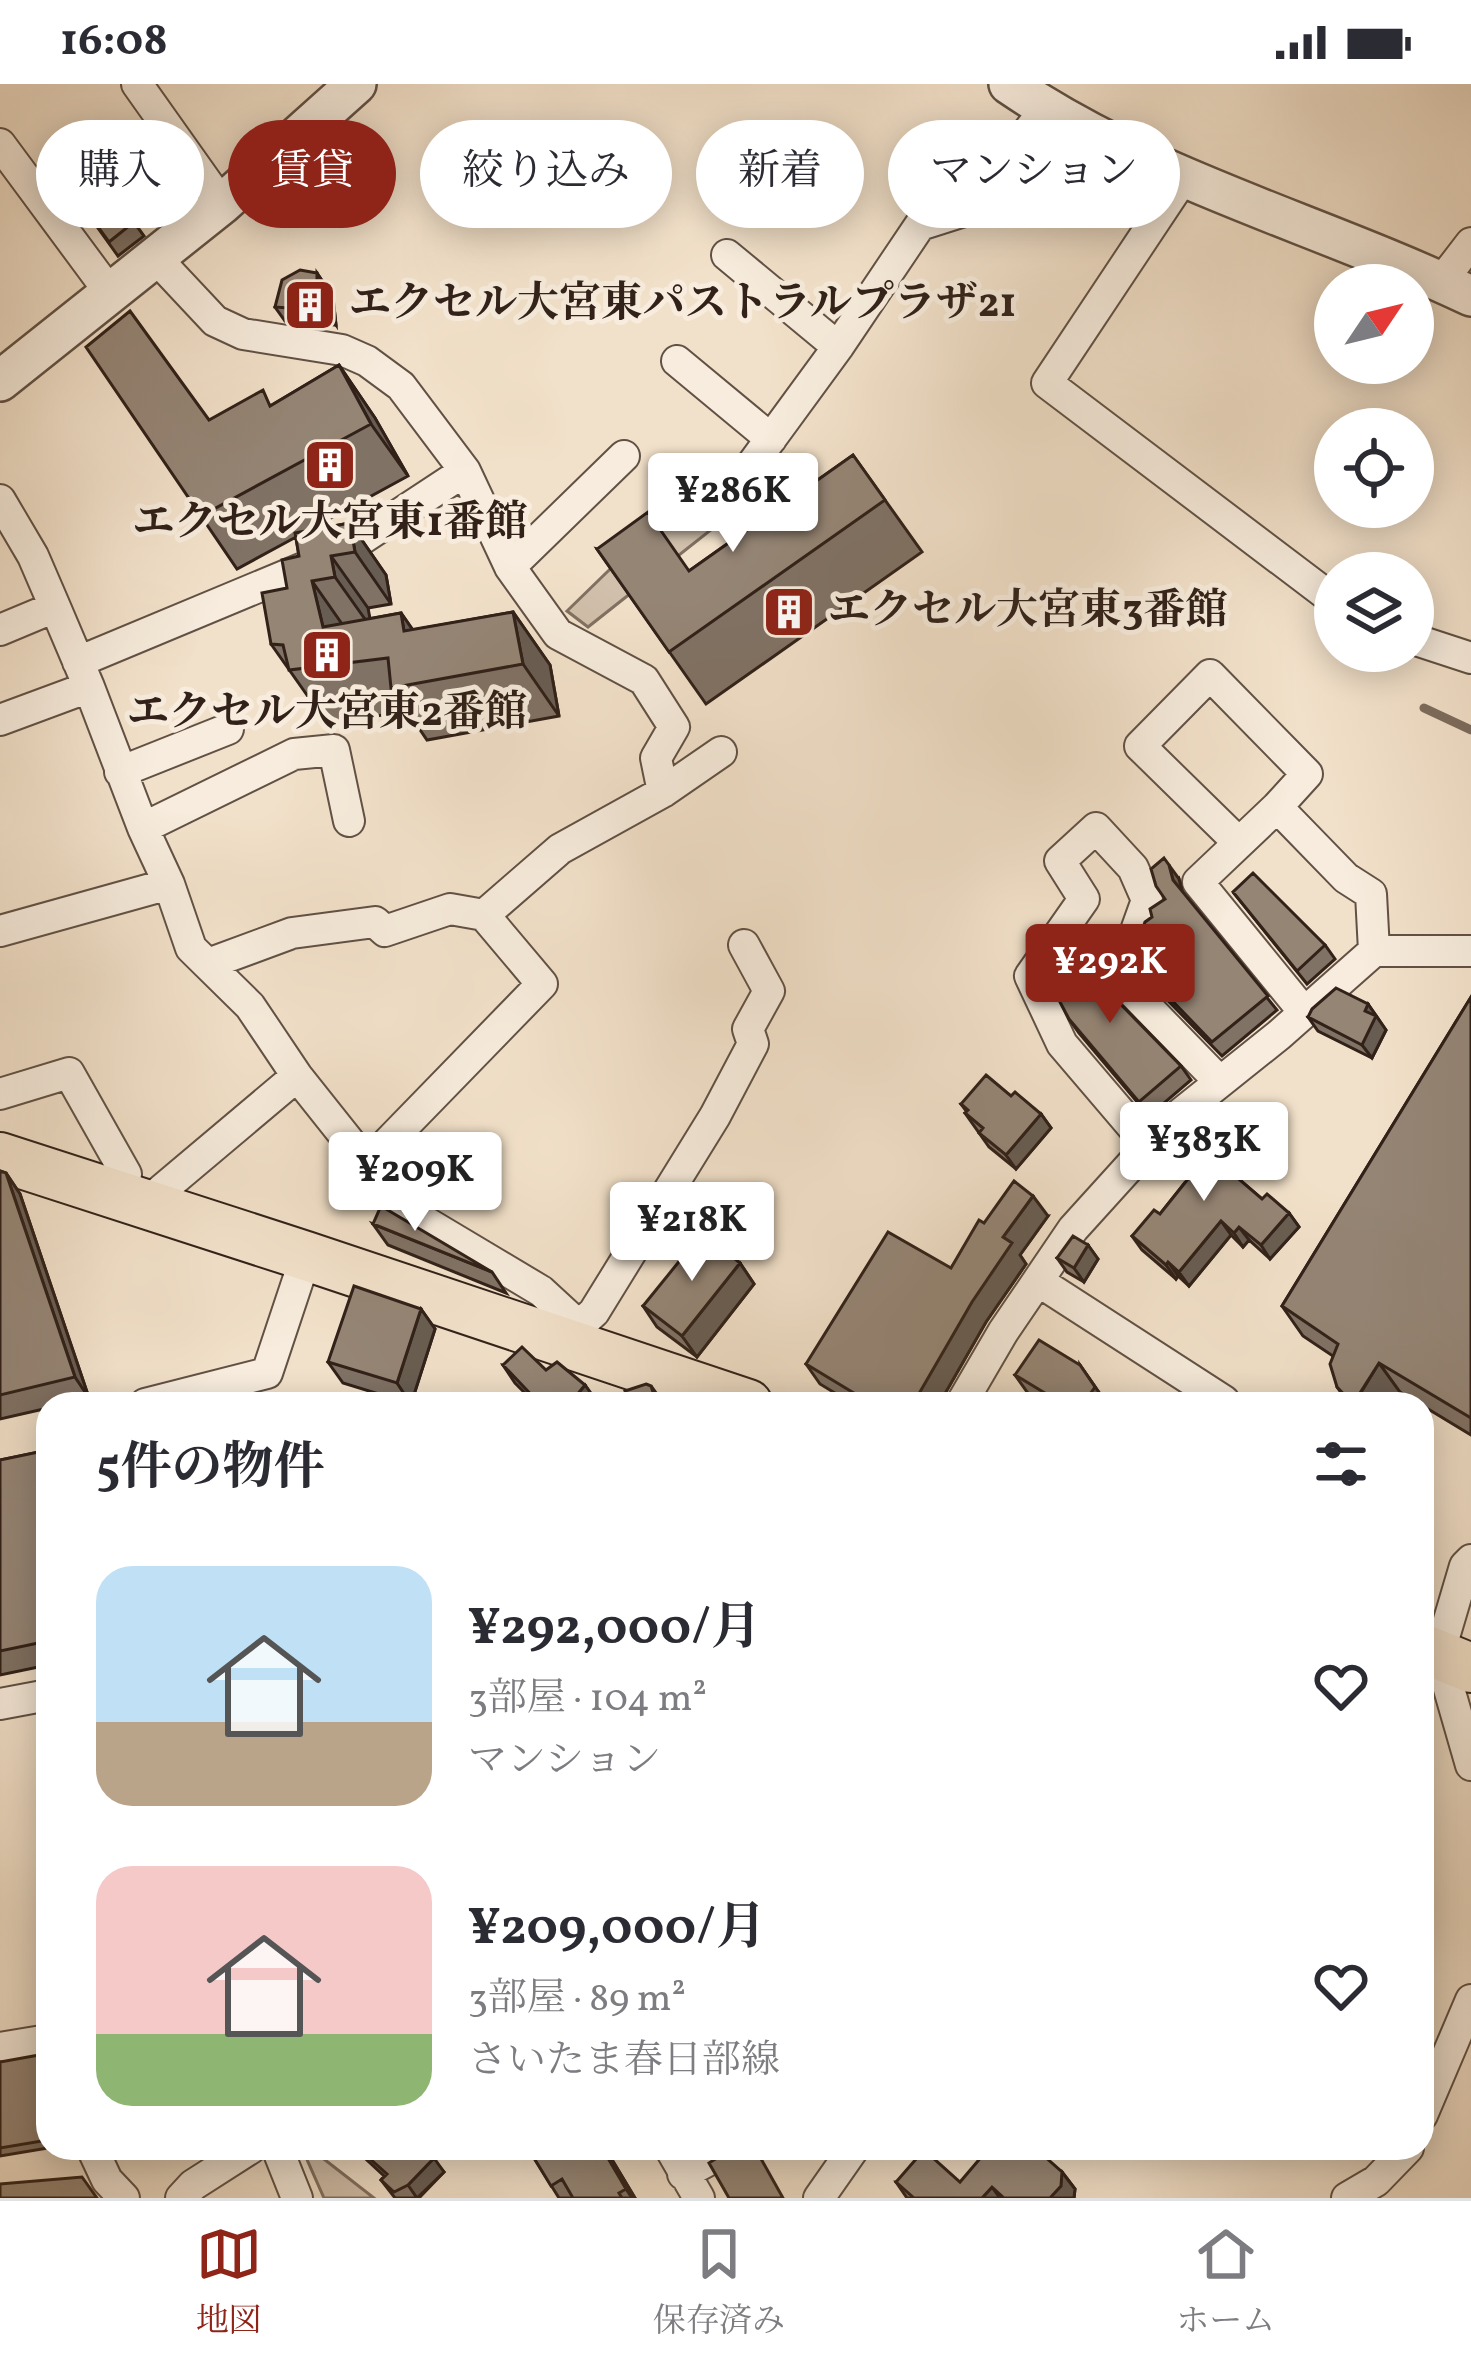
<!DOCTYPE html>
<html lang="ja">
<meta charset="utf-8">
<style>
:root{--surface:#fff;--page:#f7f7f7;--text:#2b2b33;--muted:#7c7c81;--line:#e1e1e2;--accent:#8f2418}
body{margin:0;font-family:Vollkorn,"Noto Serif JP",serif;background:var(--page);color:var(--text);height:100vh;display:flex;flex-direction:column;font-size:45px;white-space:nowrap}
*{box-sizing:border-box;margin:0}
p{font-size:39px;color:var(--muted)}
.icon{flex:none;width:66px;height:66px;fill:none;stroke:currentColor;stroke-width:2;stroke-linecap:round;stroke-linejoin:round}
.map{position:relative;flex:1;overflow:hidden}
.panel{position:absolute;left:36px;top:1308px;width:1398px;height:768px;display:flex;flex-direction:column;background:var(--surface);border-radius:36px;box-shadow:0 6px 30px #0003}
.panel>*{flex:none}
.top-card{position:absolute;left:36px;top:36px;width:1401px;height:108px;display:flex;gap:24px}
.needle{width:78px;rotate:55deg}
.buttons{position:absolute;left:1314px;top:180px;display:grid;gap:24px}
.buttons a{display:grid;place-items:center;width:120px;height:120px;border-radius:50%;background:var(--surface);box-shadow:0 6px 30px #0003;font-size:60px}
.price{position:absolute;translate:-50% -102px;padding:0 27px;border-radius:12px;background:#fff;color:#222;font-size:39px;line-height:78px;filter:drop-shadow(0 3px 6px #0008)}
.price::after{content:'';position:absolute;left:50%;top:72px;width:36px;height:27px;margin-left:-18px;background:inherit;clip-path:polygon(0 0,100% 0,50% 100%)}
.price.on{background:var(--accent);color:#fff}
ul{padding:0;list-style:none}
li{display:flex;align-items:center;gap:36px;height:300px;padding:0 60px}
li span{display:grid;place-items:center;flex:none;width:336px;height:240px;border-radius:36px;color:#555}
li>.icon{margin-inline-start:auto}
span .icon{width:144px;height:144px;fill:#fffc;stroke-width:1}
li b{font-size:51px}
h2{display:flex;justify-content:space-between;align-items:center;height:144px;padding:0 60px;font-size:51px}
.chip{padding:0 42px;border-radius:54px;background:var(--surface);box-shadow:0 6px 30px #0003;font-size:42px;line-height:108px}
.chip.on{background:var(--accent);color:#fff}
.status{display:flex;justify-content:space-between;align-items:center;height:84px;padding:0 60px;background:var(--surface);direction:ltr}
.status svg{height:33px;fill:currentColor}
.tabs{display:flex;justify-content:space-around;align-items:center;height:168px;border-top:3px solid var(--line);background:var(--surface);font-size:33px;color:var(--muted)}
.tabs a{display:grid;justify-items:center;gap:6px}
.tabs .on{color:var(--accent)}
.map>svg:first-child{display:block}
</style>
<div class="status"><b>16:08</b><svg viewBox="0 0 49 12"><path d="M0 12V9h3v3zM5 12V6h3v6zM10 12V3h3v9zM15 12V0h3v12zM26 1h20v11H26zM47 4h2v5h-2z"/></svg></div>
<div class="map">
<svg width="1471" height="2114" viewBox="0 0 1471 2114">
<rect width="100%" height="100%" fill="#f2e1ca"/>
<filter id="stains"><feTurbulence type="fractalNoise" baseFrequency=".00167" numOctaves="4"/><feColorMatrix values="0 0 0 0 .2 0 0 0 0 .09 0 0 0 0 .02 0 0 0 .5 -.17"/></filter>
<radialGradient id="worn" r=".72"><stop offset=".6" stop-color="#630" stop-opacity="0"/><stop offset="1" stop-color="#630" stop-opacity=".3"/></radialGradient>
<path fill="#d1c0ac" stroke="#817062" stroke-width="3" d="M 708,409 L 731,430 L 588,543 L 567,527 L 679,418 L 691,426 Z
M 311,2065 L 374,2114 L 324,2114 L 305,2071 Z"/>
<g fill="none" stroke-linecap="round" stroke-linejoin="round">
<path stroke="#7d6d5f" stroke-width="9" d="M 1424,624 L 1471,646"/>
<g stroke="#615145" stroke-width="34">
<path id="minor" d="M 137,0 L 222,120
M 0,60 L 111,210
M 1184,93 L 1047,299 L 1335,517
M 727,171 L 838,263
M 155,173 L 215,237 L 243,250 L 342,266 L 367,277 L 401,302 L 465,387 L 510,483 L 558,550 L 644,596 L 674,643 L 656,674 L 663,708
M 1441,198 L 1471,159
M 677,277 L 771,355
M 0,416 L 33,472 L 55,523 L 89,603 L 143,744 L 169,800 L 191,864 L 250,922 L 297,992 L 367,1080
M 726,416 L 838,263 L 920,141 L 964,127 L 1046,25
M 510,483 L 624,372
M 0,546 L 55,523
M 1413,555 L 1471,574
M 78,578 L 342,468 L 465,387
M 0,636 L 89,603
M 120,688 L 228,645
M 143,744 L 294,670 L 334,666 L 349,737
M 1239,759 L 1140,662 L 1210,591 L 1307,690 L 1277,723
M 0,847 L 169,800
M 208,880 L 292,849 L 375,838 L 385,847 L 450,825 L 484,831
M 1304,928 L 1198,798 L 1277,723 L 1346,794 L 1371,810 L 1374,867
M 0,1010 L 69,989 L 126,1090 L 122,1113
M 1149,1062 L 1062,960 L 1030,892 L 1084,815 L 1060,777 L 1096,744 L 1133,784 L 1147,816 L 1119,894 L 1220,998
M 145,1120 L 297,992
M 1038,1197 L 1224,1317 L 1223,1320
M 579,1242 L 594,1228 L 715,1032 L 753,960 L 748,945 L 769,907 L 744,861
M 573,1261 L 579,1242 L 541,1207 L 402,1124 L 367,1080 L 542,900 L 484,831 L 560,765 L 663,708 L 721,668
M 145,1320 L 267,1289 L 306,1172
M 961,1320 L 1003,1248 L 1073,1145 L 1169,1039 L 1279,951 L 1374,867 L 1471,867
M 1471,1476 L 1465,1482 L 1439,1570 L 1471,1681
M 0,1620 L 48,1611
M 0,1964 L 48,1956
M 1422,2031 L 1471,1916
M 92,2064 L 107,2096 L 124,2114
M 277,2064 L 297,2114
M 670,2064 L 699,2114
M 683,2090 L 731,2064
M 181,2114 L 193,2101 L 251,2064
M 819,2114 L 854,2064
M 1347,2114 L 1376,2097 L 1408,2064"/>
</g>
<g stroke="#615145" stroke-width="44">
<path id="tertiary" d="M 1009,0 C 1150,96 1318,139 1471,212
M 0,297 L 222,120 L 356,0"/>
</g>
<g stroke="#312119" stroke-width="52">
<path id="primary" d="M 0,1073 L 306,1172 L 748,1320
M 1422,1564 L 1471,1584"/>
</g>
<use href="#minor" stroke="#f7ecdd" stroke-width="30"/>
<use href="#tertiary" stroke="#f7ecdd" stroke-width="39"/>
<use href="#primary" stroke="#f2e1ca" stroke-width="48"/>
</g>
<path fill="#807265" stroke="#312119" stroke-width="3" d="M 92,80 L 144,152 L 118,172 L 65,98 Z
M 317,189 L 333,213 L 336,241 L 285,237 L 275,223 Z
M 339,281 L 375,334 L 408,392 L 307,447 L 350,439 L 386,491 L 391,520 L 368,524 L 369,535 L 401,529 L 413,546 L 513,528 L 550,581 L 559,632 L 427,656 L 408,628 L 326,638 L 271,560 L 287,504 L 299,472 L 296,453 L 237,485 L 201,432 L 209,336 L 272,321 Z
M 853,371 L 922,468 L 706,620 L 597,465 L 689,487 Z
M 1179,795 L 1182,808 L 1277,926 L 1222,972 L 1141,889 L 1132,875 L 1152,833 Z
M 1233,808 L 1325,861 L 1335,875 L 1307,900 Z
M 1045,884 L 1100,891 L 1100,899 L 1181,982 L 1191,996 L 1149,1032 L 1079,949 L 1069,935 L 1071,908 L 1054,898 Z
M 1471,913 L 1471,1351 L 1400,1308 L 1393,1320 L 1349,1320 L 1337,1303 L 1333,1272 L 1303,1252 L 1282,1222 Z
M 1368,920 L 1386,946 L 1372,974 L 1318,947 L 1308,933 Z
M 1011,1012 L 1041,1030 L 1051,1044 L 1016,1085 L 989,1063 L 965,1029 L 967,1028 L 961,1020 Z
M 1160,1062 L 1213,1073 L 1262,1115 L 1289,1129 L 1299,1143 L 1270,1175 L 1249,1156 L 1243,1163 L 1231,1151 L 1189,1202 L 1178,1192 L 1176,1195 L 1142,1166 L 1132,1152 L 1160,1130 L 1187,1096 Z
M 0,1087 L 6,1089 L 20,1110 L 89,1314 L 63,1320 L 48,1320 L 48,1324 L 0,1335 Z
M 1048,1132 L 1020,1171 L 1026,1180 L 986,1238 L 939,1320 L 853,1320 L 820,1300 L 806,1280 L 951,1184 L 984,1139 Z
M 373,1140 L 492,1188 L 506,1209 L 388,1161 Z
M 1088,1161 L 1098,1175 L 1084,1198 L 1067,1188 L 1057,1174 Z
M 740,1179 L 754,1200 L 697,1273 L 657,1243 L 643,1222 Z
M 421,1225 L 435,1245 L 411,1320 L 343,1299 L 328,1278 Z
M 503,1281 L 546,1286 L 585,1301 L 597,1318 L 595,1320 L 536,1320 L 515,1299 Z
M 1080,1281 L 1107,1320 L 1044,1320 L 1030,1312 L 1015,1291 Z
M 48,1366 L 48,1581 L 0,1591 L 0,1376 Z
M 0,1978 L 44,1978 L 48,1998 L 48,2064 L 0,2072 Z
M 354,2064 L 423,2064 L 444,2088 L 419,2114 L 395,2114 L 381,2096 L 384,2092 Z
M 605,2064 L 635,2114 L 559,2114 L 534,2074 Z
M 1259,2064 L 1291,2064 L 1279,2072 Z
M 1062,2088 L 1075,2105 L 1074,2114 L 907,2114 L 896,2098 L 960,2098 Z"/>
<path fill="#685d52" stroke="#312119" stroke-width="3" d="M 317,189 L 333,213 L 336,241 L 326,227 L 317,198 Z
M 339,281 L 375,334 L 408,392 L 371,340 Z
M 350,439 L 386,491 L 391,520 L 355,468 Z
M 331,472 L 368,524 L 372,545 L 335,493 Z
M 312,497 L 349,550 L 323,543 Z
M 513,528 L 550,581 L 559,632 L 523,580 Z
M 401,529 L 437,581 L 404,547 Z
M 1169,781 L 1179,795 L 1183,810 L 1173,796 Z
M 1090,877 L 1100,891 L 1100,899 L 1105,908 L 1091,885 Z
M 1368,920 L 1386,946 L 1372,974 L 1362,961 L 1365,927 Z
M 1041,1030 L 1051,1044 L 1016,1085 L 1006,1071 Z
M 6,1089 L 20,1110 L 89,1314 L 75,1293 Z
M 1033,1112 L 1048,1132 L 1020,1171 L 1026,1180 L 986,1238 L 939,1320 L 913,1320 L 1003,1153 Z
M 1289,1129 L 1299,1143 L 1270,1175 L 1261,1161 Z
M 1221,1137 L 1231,1151 L 1189,1202 L 1179,1188 Z
M 1239,1143 L 1249,1156 L 1243,1163 L 1234,1149 Z
M 1088,1161 L 1098,1175 L 1084,1198 L 1074,1184 Z
M 1168,1178 L 1178,1192 L 1176,1195 L 1166,1181 Z
M 740,1179 L 754,1200 L 697,1273 L 682,1252 Z
M 421,1225 L 435,1245 L 411,1320 L 397,1299 Z
M 1379,1279 L 1400,1308 L 1393,1320 L 1354,1320 Z
M 1080,1281 L 1107,1320 L 1083,1320 Z
M 585,1301 L 597,1318 L 595,1320 L 574,1320 L 572,1317 Z
M 651,1302 L 664,1320 L 657,1320 Z
M 39,1971 L 44,1978 L 48,1998 L 48,2019 Z
M 602,2064 L 605,2064 L 635,2114 L 632,2114 L 626,2105 Z
M 434,2074 L 444,2088 L 417,2114 L 408,2101 Z
M 1062,2088 L 1075,2105 L 1074,2114 L 1050,2114 Z
M 992,2103 L 1000,2114 L 982,2114 Z"/>
<path fill="#958575" stroke="#312119" stroke-width="3" d="M 92,80 L 134,138 L 109,158 L 65,98 Z
M 300,186 L 317,189 L 317,198 L 323,199 L 326,227 L 275,223 L 282,196 Z
M 130,227 L 209,336 L 263,306 L 270,322 L 339,281 L 371,340 L 201,432 L 86,263 Z
M 853,371 L 885,416 L 669,568 L 597,465 L 648,428 L 689,487 Z
M 350,439 L 355,468 L 331,472 L 335,493 L 312,497 L 323,543 L 401,529 L 404,547 L 513,528 L 523,580 L 391,604 L 388,574 L 289,586 L 283,561 L 271,560 L 262,509 L 287,504 L 282,476 L 299,472 L 295,449 Z
M 1164,774 L 1169,781 L 1173,796 L 1268,912 L 1212,958 L 1132,875 L 1145,838 L 1152,833 L 1150,825 L 1165,815 L 1156,802 L 1151,785 Z
M 1253,789 L 1325,861 L 1297,887 L 1233,808 Z
M 1059,857 L 1090,877 L 1091,885 L 1095,894 L 1181,982 L 1139,1018 L 1069,935 L 1060,918 L 1076,904 L 1045,884 L 1043,880 Z
M 1336,904 L 1368,920 L 1365,927 L 1376,932 L 1362,961 L 1308,933 L 1312,925 Z
M 1471,913 L 1471,1334 L 1379,1279 L 1353,1320 L 1337,1303 L 1330,1280 L 1338,1260 L 1282,1222 Z
M 986,991 L 1011,1012 L 1015,1008 L 1041,1030 L 1006,1071 L 979,1049 L 983,1044 L 965,1029 L 968,1026 L 961,1020 Z
M 1180,1033 L 1213,1073 L 1262,1115 L 1267,1110 L 1289,1129 L 1261,1161 L 1239,1143 L 1234,1149 L 1221,1137 L 1179,1188 L 1168,1178 L 1166,1181 L 1132,1152 L 1154,1126 L 1160,1130 L 1188,1095 L 1160,1062 L 1169,1055 L 1164,1049 Z
M 0,1087 L 6,1089 L 75,1293 L 0,1311 Z
M 1014,1097 L 1033,1112 L 1003,1153 L 1012,1159 L 972,1218 L 913,1320 L 891,1320 L 881,1315 L 878,1320 L 872,1320 L 806,1280 L 888,1148 L 951,1184 L 979,1136 L 984,1139 Z
M 381,1122 L 492,1188 L 373,1140 Z
M 703,1148 L 740,1179 L 682,1252 L 643,1222 Z
M 1073,1152 L 1088,1161 L 1074,1184 L 1057,1174 Z
M 354,1202 L 421,1225 L 397,1299 L 328,1278 Z
M 1039,1256 L 1080,1281 L 1095,1303 L 1083,1320 L 1063,1320 L 1015,1291 Z
M 522,1263 L 546,1286 L 557,1278 L 585,1301 L 572,1317 L 575,1320 L 540,1320 L 503,1281 Z
M 646,1300 L 651,1302 L 657,1320 L 630,1320 L 625,1307 Z
M 48,1366 L 48,1557 L 0,1567 L 0,1376 Z
M 39,1971 L 48,2019 L 48,2056 L 0,2064 L 0,1978 Z
M 358,2064 L 423,2064 L 434,2074 L 408,2101 L 394,2108 L 381,2096 L 387,2090 Z
M 538,2064 L 602,2064 L 626,2105 L 619,2109 L 622,2114 L 573,2114 L 562,2095 L 551,2102 L 534,2074 L 541,2070 Z
M 733,2064 L 755,2064 L 783,2114 L 729,2114 L 709,2079 Z
M 989,2064 L 1035,2064 L 1062,2088 L 1061,2102 L 1050,2114 L 1004,2114 L 992,2103 L 982,2114 L 914,2114 L 896,2098 L 924,2066 L 960,2098 Z
M 82,2093 L 97,2114 L 0,2114 L 0,2100 Z"/>
<defs>
<g id="building-square" transform="scale(2.7)"><rect x="-9" y="-9" width="18" height="18" rx="4" fill="#8f2418" stroke="#f7ecdd"/><path d="M-4-6H4V6H1V3H-1V6H-4ZM-2.5-4.3h1.7v1.8h-1.7ZM.8-4.3h1.7v1.8H.8ZM-2.5-1h1.7V.8h-1.7ZM.8-1h1.7V.8H.8Z" fill="#fff"/></g>
</defs>
<g fill-rule="evenodd">
<use href="#building-square" x="310" y="221"/>
<use href="#building-square" x="330" y="381"/>
<use href="#building-square" x="789" y="528"/>
<use href="#building-square" x="327" y="571"/>
</g>
<g text-anchor="middle" dominant-baseline="central" stroke-width="10" stroke-linejoin="round" paint-order="stroke">
<g font-size="42" font-weight="bold" fill="#312119" stroke="#f7ecdd" text-anchor="start">
<text x="349" y="221">エクセル大宮東パストラルプラザ21</text>
<text x="330" y="440" text-anchor="middle">エクセル大宮東1番館</text>
<text x="828" y="528">エクセル大宮東3番館</text>
<text x="327" y="630" text-anchor="middle">エクセル大宮東2番館</text>
</g>
</g>
<rect width="100%" height="100%" filter="url(#stains)"/>
<rect width="100%" height="100%" fill="url(#worn)"/>
</svg>
<div class="buttons">
<a><svg class="needle" viewBox="-14 -14 28 28"><path d="M0-13l5 13h-10z" fill="#e53935"/><path d="M0 13l5-13h-10z" fill="#7c7c81"/></svg></a>
<a><svg class="icon" aria-label="locate" viewBox="0 0 24 24"><circle cx="12" cy="12" r="6"/><path d="M12 2v4M12 18v4M2 12h4M18 12h4"/></svg></a>
<a><svg class="icon" aria-label="layers" viewBox="0 0 24 24"><path d="M12 4l9 5-9 5-9-5zM3 14l9 5 9-5"/></svg></a>
</div>
<b class="price" style="left:733px;top:471px">¥286K</b>
<b class="price on" style="left:1110px;top:942px">¥292K</b>
<b class="price" style="left:1204px;top:1120px">¥383K</b>
<b class="price" style="left:415px;top:1150px">¥209K</b>
<b class="price" style="left:692px;top:1200px">¥218K</b>
<div class="top-card">
<a class="chip">購入</a>
<a class="chip on">賃貸</a>
<a class="chip">絞り込み</a>
<a class="chip">新着</a>
<a class="chip">マンション</a>
</div>
<section class="panel">
<h2>5件の物件<svg class="icon" aria-label="filters" viewBox="0 0 24 24"><path d="M4 7h16M4 17h16"/><circle cx="9" cy="7" r="2"/><circle cx="15" cy="17" r="2"/></svg></h2>
<ul>
<li><span style="background:linear-gradient(#bfe0f5 65%,#b9a48a 0)"><svg class="icon" aria-label="home" viewBox="0 0 24 24"><path d="M3 11l9-7 9 7M6 9v11h12V9"/></svg></span><div><b>¥292,000/月</b><p>3部屋 · 104 m²</p><p>マンション</p></div><svg class="icon" aria-label="heart" viewBox="0 0 24 24"><path d="M12 20l-8-8c-3-5 5-10 8-4 3-6 11-1 8 4z"/></svg></li>
<li><span style="background:linear-gradient(#f6c9c9 70%,#8fb573 0)"><svg class="icon" aria-label="home" viewBox="0 0 24 24"><path d="M3 11l9-7 9 7M6 9v11h12V9"/></svg></span><div><b>¥209,000/月</b><p>3部屋 · 89 m²</p><p>さいたま春日部線</p></div><svg class="icon" aria-label="heart" viewBox="0 0 24 24"><path d="M12 20l-8-8c-3-5 5-10 8-4 3-6 11-1 8 4z"/></svg></li>
</ul>
</section>
</div>
<nav class="tabs">
<a class="on"><svg class="icon" aria-label="map" viewBox="0 0 24 24"><path d="M3 6l6-2 6 2 6-2v14l-6 2-6-2-6 2zM9 4v14M15 6v14"/></svg>地図</a>
<a><svg class="icon" aria-label="saved" viewBox="0 0 24 24"><path d="M7 4h10v16l-5-4-5 4z"/></svg>保存済み</a>
<a><svg class="icon" aria-label="home" viewBox="0 0 24 24"><path d="M3 11l9-7 9 7M6 9v11h12V9"/></svg>ホーム</a>
</nav>
